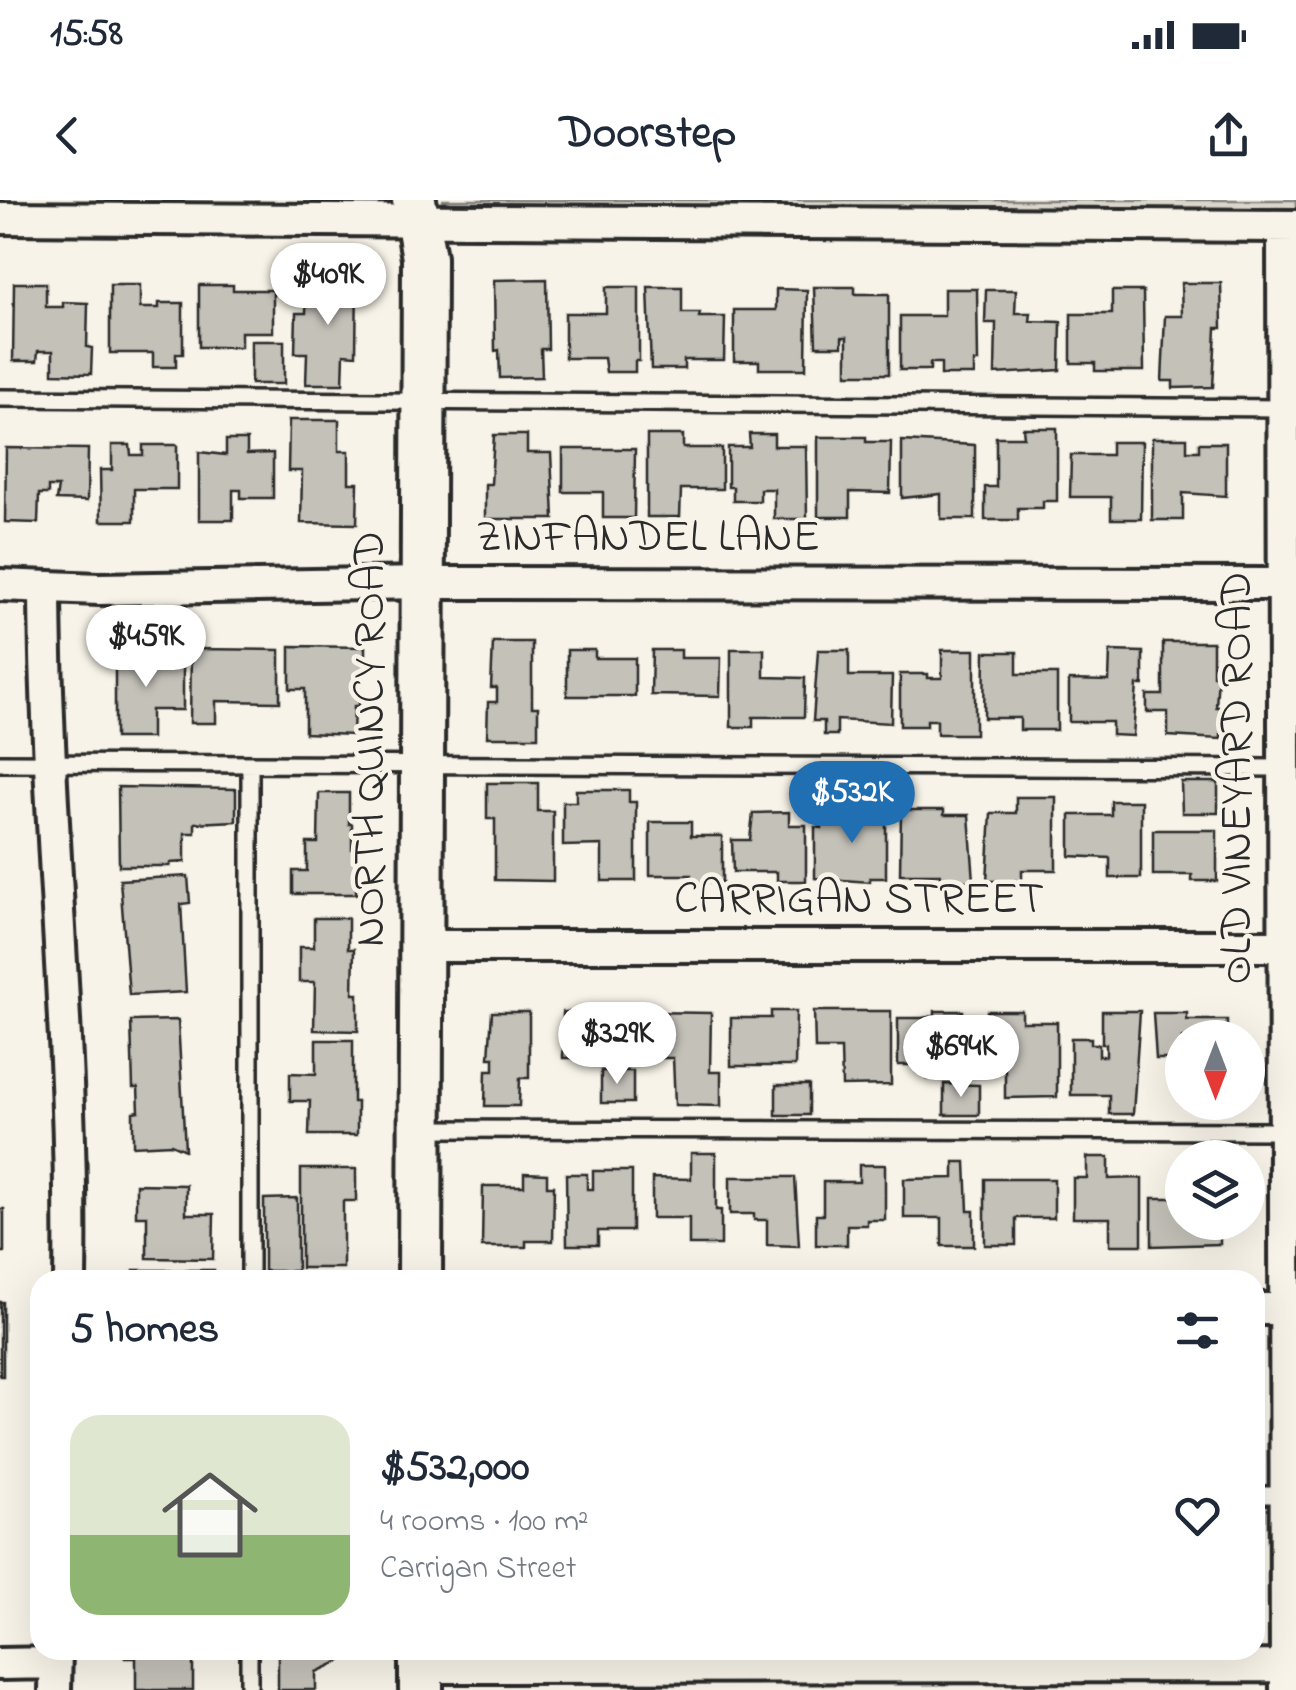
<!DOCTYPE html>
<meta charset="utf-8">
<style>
:root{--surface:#fff;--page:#f6f6f7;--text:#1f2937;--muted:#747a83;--accent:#1f6fb2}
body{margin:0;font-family:"Indie Flower",sans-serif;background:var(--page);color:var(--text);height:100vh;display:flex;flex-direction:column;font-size:38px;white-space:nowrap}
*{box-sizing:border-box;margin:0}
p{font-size:32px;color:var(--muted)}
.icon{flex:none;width:55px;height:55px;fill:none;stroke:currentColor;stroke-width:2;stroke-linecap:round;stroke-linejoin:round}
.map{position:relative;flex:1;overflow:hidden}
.details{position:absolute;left:30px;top:1070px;width:1235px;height:390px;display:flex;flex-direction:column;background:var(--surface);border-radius:30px;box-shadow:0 10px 40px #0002}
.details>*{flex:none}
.needle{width:65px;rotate:180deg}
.controls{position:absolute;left:1165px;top:820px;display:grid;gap:20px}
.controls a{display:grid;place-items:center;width:100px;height:100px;border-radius:50%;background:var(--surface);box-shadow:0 10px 40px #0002;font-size:50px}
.price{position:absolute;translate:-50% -85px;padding:0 22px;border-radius:35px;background:#fff;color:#222;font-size:32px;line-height:65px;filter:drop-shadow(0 2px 5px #0008)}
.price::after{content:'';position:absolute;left:50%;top:60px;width:30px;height:22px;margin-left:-15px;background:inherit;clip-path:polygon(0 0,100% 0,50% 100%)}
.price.on{background:var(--accent);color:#fff}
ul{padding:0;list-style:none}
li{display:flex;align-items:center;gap:30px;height:250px;padding:0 40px}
li span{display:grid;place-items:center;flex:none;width:280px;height:200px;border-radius:30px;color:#555}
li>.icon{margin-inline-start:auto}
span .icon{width:120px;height:120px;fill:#fffc;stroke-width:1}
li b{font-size:42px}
h2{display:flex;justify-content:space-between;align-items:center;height:120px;padding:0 40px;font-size:42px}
.status{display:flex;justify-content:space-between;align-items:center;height:70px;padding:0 50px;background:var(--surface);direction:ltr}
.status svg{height:28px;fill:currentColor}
header{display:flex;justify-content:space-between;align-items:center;height:130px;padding:0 40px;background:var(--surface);font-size:45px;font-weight:700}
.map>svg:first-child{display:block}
</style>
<div class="status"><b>15:58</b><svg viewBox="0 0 49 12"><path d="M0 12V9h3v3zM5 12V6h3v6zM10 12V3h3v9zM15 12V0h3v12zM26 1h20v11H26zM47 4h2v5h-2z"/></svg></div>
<header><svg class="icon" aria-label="back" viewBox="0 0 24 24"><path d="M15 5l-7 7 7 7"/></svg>Doorstep<svg class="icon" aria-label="share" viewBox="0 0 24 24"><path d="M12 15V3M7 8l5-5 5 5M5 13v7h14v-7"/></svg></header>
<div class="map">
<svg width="1296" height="1490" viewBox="0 0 1296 1490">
<rect width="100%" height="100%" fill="#f7f3e8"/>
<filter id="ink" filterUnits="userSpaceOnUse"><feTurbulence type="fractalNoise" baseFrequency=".01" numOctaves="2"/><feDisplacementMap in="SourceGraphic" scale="20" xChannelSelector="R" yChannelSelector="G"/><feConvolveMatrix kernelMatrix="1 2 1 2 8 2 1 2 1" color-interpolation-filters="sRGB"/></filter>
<g filter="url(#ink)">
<path fill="#dad6cc" stroke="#82807c" stroke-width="2.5" d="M 442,0 L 1296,0 L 1296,11 L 459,7 Z"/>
<path fill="#c4c1b9" stroke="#2b2b2b" stroke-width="2.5" d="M 307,77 L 357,77 L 356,155 L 344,154 L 343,184 L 306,184 L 307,153 L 295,153 L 296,113 L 306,113 Z
M 547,79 L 548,149 L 541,149 L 542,177 L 500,178 L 499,150 L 495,151 L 494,80 Z
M 14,83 L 46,83 L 46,107 L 63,107 L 63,102 L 88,103 L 87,147 L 92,148 L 91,174 L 53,173 L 53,151 L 38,151 L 37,161 L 13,161 Z
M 1181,83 L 1221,83 L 1222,128 L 1216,128 L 1213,187 L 1173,188 L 1173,181 L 1162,181 L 1165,116 L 1182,116 Z
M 110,85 L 140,85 L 140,108 L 159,108 L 159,103 L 183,103 L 183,154 L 176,154 L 176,167 L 153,167 L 153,153 L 110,153 Z
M 199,85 L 233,85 L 233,90 L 273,90 L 273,132 L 241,132 L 241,147 L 199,147 Z
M 606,87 L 639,87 L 639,161 L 635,161 L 635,172 L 606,172 L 604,158 L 565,158 L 565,113 L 606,113 Z
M 648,87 L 682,87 L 682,113 L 700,113 L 699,117 L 725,117 L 724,160 L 684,160 L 684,169 L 651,169 Z
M 814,87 L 855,87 L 855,94 L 889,94 L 889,174 L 847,174 L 847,137 L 842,137 L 842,146 L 816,146 Z
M 776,89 L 807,90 L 806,169 L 759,169 L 759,161 L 734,161 L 734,110 L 776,110 Z
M 944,89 L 977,89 L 978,162 L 974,162 L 974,175 L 941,175 L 941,163 L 930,163 L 930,170 L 900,170 L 900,116 L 944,116 Z
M 986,90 L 1016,90 L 1015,113 L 1031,113 L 1030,121 L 1061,122 L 1060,170 L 995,174 L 996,123 L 985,123 Z
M 1112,91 L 1143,91 L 1144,171 L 1095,171 L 1095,163 L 1071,163 L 1071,114 L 1112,114 Z
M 251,141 L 284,141 L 284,184 L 251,184 Z
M 289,220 L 339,220 L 339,251 L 349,251 L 349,283 L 358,283 L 357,324 L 301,323 L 302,271 L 288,271 Z
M 1023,228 L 1057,228 L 1057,301 L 1043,301 L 1043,308 L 1018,308 L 1018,320 L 985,320 L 985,287 L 996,287 L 996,237 L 1024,237 Z
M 749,234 L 774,234 L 774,246 L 806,246 L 807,319 L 774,319 L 774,289 L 760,289 L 760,301 L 733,301 L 733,287 L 728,287 L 728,247 L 750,247 Z
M 494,235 L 527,235 L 527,253 L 551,253 L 554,319 L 485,319 L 485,284 L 491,284 Z
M 647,235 L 683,235 L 683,248 L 722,248 L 722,289 L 681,289 L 680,317 L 647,317 Z
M 818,237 L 866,237 L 866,242 L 891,242 L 890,293 L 850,292 L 850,317 L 818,317 Z
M 1152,238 L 1187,238 L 1187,251 L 1199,251 L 1199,243 L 1226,243 L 1226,296 L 1183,293 L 1183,320 L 1152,320 Z
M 226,240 L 247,240 L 247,254 L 273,253 L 273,298 L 241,298 L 241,290 L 233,290 L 233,320 L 199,320 L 199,252 L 226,255 Z
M 902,241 L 975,245 L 975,319 L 941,319 L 941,294 L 902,298 Z
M 1111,242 L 1142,242 L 1141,319 L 1111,319 L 1111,297 L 1070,297 L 1071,255 L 1111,255 Z
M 112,245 L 130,245 L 131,255 L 143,255 L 143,245 L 177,245 L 177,289 L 134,289 L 134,321 L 101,321 L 100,270 L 112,270 Z
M 6,248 L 88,249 L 87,301 L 56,300 L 58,287 L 48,287 L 48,294 L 39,294 L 38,323 L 5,322 Z
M 563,249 L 635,249 L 634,318 L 603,318 L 603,292 L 563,292 Z
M 493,442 L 532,442 L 532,507 L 538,507 L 538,537 L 487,537 L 488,502 L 497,502 L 497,488 L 491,488 Z
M 1163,442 L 1213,442 L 1213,475 L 1218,475 L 1216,507 L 1221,507 L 1221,539 L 1168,536 L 1168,512 L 1147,512 L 1147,495 L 1163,495 Z
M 290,446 L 365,447 L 365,472 L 359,472 L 359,506 L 354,506 L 353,535 L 305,533 L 305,489 L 290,489 Z
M 191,449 L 280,450 L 280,502 L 216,501 L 216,523 L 190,523 Z
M 731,449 L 764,449 L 764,477 L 805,478 L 804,517 L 753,517 L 753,527 L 731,527 Z
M 567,450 L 595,450 L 595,458 L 635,458 L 635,496 L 567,496 Z
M 652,450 L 681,450 L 681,458 L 721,458 L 720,496 L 651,495 Z
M 818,450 L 849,450 L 849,476 L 892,476 L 891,523 L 837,520 L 837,535 L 824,535 L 824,521 L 813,521 Z
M 942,450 L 975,450 L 975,534 L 937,534 L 937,520 L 927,520 L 927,526 L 900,526 L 900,474 L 928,474 L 928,478 L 942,478 Z
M 1110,451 L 1143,452 L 1143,485 L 1137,485 L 1133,536 L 1112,535 L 1112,522 L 1069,522 L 1069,480 L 1109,481 Z
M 145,452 L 183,452 L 183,510 L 151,510 L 151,538 L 115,538 L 115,454 L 145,454 Z
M 985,452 L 1017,452 L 1017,474 L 1057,474 L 1057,530 L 1020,530 L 1020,518 L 984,518 Z
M 1181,582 L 1218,582 L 1218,613 L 1182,613 Z
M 487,583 L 538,583 L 538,611 L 553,611 L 553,681 L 495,680 L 495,619 L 487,619 Z
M 118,587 L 236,589 L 236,621 L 195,623 L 195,633 L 185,633 L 185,662 L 170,663 L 170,666 L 119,666 Z
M 576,590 L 629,590 L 629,602 L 636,602 L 636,681 L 602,681 L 602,645 L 563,646 L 563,602 L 576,602 Z
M 319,593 L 349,593 L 349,624 L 352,624 L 352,649 L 356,649 L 356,694 L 293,694 L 293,671 L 307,671 L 307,643 L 318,643 Z
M 1016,597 L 1056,597 L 1056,670 L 1022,670 L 1022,681 L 987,681 L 991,613 L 1016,613 Z
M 1111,601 L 1141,601 L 1141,678 L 1110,678 L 1110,658 L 1070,656 L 1070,615 L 1111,615 Z
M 859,607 L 886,607 L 886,678 L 870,678 L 870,682 L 815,678 L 815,627 L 822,628 L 822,613 L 859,613 Z
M 901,610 L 944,610 L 944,615 L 969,615 L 974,681 L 940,681 L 940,674 L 900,674 Z
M 789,612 L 789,625 L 806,625 L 806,681 L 777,681 L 777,672 L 733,672 L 732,640 L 750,640 L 753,613 Z
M 650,622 L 691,622 L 691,636 L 722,636 L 722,682 L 691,682 L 691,675 L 650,675 Z
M 1153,630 L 1217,630 L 1217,681 L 1192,681 L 1192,675 L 1153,675 Z
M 188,676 L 190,703 L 181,704 L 186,792 L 129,795 L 120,680 Z
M 314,718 L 348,718 L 348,749 L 354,749 L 353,794 L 358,794 L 358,831 L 314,830 L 315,782 L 299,782 L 299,747 L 314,747 Z
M 771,811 L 796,811 L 795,866 L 731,866 L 731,818 L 771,818 Z
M 814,811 L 891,811 L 891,885 L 842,886 L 841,849 L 815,849 Z
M 935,811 L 963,811 L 963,866 L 956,866 L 956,879 L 927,879 L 927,865 L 898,865 L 898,818 L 922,818 L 935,816 Z
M 987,811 L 1022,811 L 1022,822 L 1057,822 L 1057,897 L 1005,898 L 1005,863 L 987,863 Z
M 1102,811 L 1140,811 L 1133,914 L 1109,914 L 1109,895 L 1071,895 L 1071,838 L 1091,838 L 1091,844 L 1099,844 L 1099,856 L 1106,856 L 1106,844 L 1102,844 Z
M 492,812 L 529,812 L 529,878 L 520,878 L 519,906 L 485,906 L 486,870 L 494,870 L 494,858 L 489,858 Z
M 563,812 L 591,812 L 591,819 L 632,820 L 632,858 L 563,858 Z
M 647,812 L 711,813 L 710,872 L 721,872 L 721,906 L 675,905 L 673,858 L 647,858 Z
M 1153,813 L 1187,813 L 1187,820 L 1227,820 L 1227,838 L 1182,838 L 1182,859 L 1156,859 Z
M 178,820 L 185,950 L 171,944 L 133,946 L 133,912 L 139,911 L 138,888 L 133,888 L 131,821 Z
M 316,840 L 353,840 L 353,902 L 357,902 L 357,935 L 309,935 L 310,901 L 290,901 L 290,873 L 316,874 Z
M 601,871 L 633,871 L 633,903 L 601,903 Z
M 944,884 L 979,885 L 979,915 L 944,915 Z
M 776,885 L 809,885 L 809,915 L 776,915 Z
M 691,953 L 716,953 L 716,1010 L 721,1010 L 721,1045 L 689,1045 L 689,1018 L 652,1018 L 652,978 L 691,979 Z
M 1087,957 L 1109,957 L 1109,979 L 1142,978 L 1142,1045 L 1110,1045 L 1110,1018 L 1073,1018 L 1073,978 L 1087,978 Z
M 954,962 L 966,962 L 968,1011 L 974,1011 L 974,1046 L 942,1046 L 942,1018 L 904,1018 L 904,979 L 954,978 Z
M 859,965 L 885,965 L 885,1020 L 867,1020 L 867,1025 L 847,1025 L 847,1045 L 816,1045 L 816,1015 L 823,1015 L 823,982 L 859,982 Z
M 301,969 L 356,969 L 356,1001 L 343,1001 L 343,1068 L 301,1068 Z
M 593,971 L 632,971 L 632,1031 L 598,1031 L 598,1045 L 567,1045 L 566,974 L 587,974 L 587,989 L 593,989 Z
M 524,973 L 547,974 L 547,986 L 554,986 L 553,1041 L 526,1041 L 526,1047 L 482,1047 L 483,986 L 524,986 Z
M 1181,974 L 1182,1022 L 1220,1022 L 1220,1044 L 1152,1046 L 1152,998 L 1181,998 Z
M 730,977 L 795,977 L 799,1046 L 767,1045 L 767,1020 L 754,1020 L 754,1014 L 730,1014 Z
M 985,979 L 1054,979 L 1054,1018 L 1016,1018 L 1016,1045 L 985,1045 Z
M 136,984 L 186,985 L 186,1014 L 214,1014 L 213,1059 L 147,1058 L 147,1016 L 136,1016 Z
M 297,998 L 297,1071 L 264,1071 L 264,999 Z
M 0,1009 L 4,1009 L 4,1052 L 0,1052 Z
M 134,1070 L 214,1070 L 214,1080 L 134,1080 Z
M 306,1078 L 355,1078 L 355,1080 L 306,1080 Z
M 0,1102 L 3,1102 L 3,1176 L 0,1176 Z
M 125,1450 L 193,1450 L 193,1490 L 136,1490 L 136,1458 L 125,1458 Z
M 278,1450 L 354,1450 L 356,1454 L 316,1472 L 316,1490 L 278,1490 Z"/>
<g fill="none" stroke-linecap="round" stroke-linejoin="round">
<g stroke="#2b2b2b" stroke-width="22">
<path id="lane" d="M 0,198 L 1287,208
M 0,563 L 1287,568
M 424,929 L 1286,931
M 250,1080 L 250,564
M 1255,1295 L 1287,1295
M 249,1490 L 249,1450"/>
</g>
<g stroke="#2b2b2b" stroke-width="38">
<path id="street" d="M 0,18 L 1296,26
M 1283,26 L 1286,1490
M 0,385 L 99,389 L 424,383 L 1296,384
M 45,388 C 46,619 74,849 70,1080
M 421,746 L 1296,746
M 1255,1109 L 1296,1109
M 0,1464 L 55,1463
M 421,1467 L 1286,1466
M 55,1490 L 56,1450"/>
</g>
<g stroke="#2b2b2b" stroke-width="50">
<path id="secondary" d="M 414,0 L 424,58 L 420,1080
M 421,1490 L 421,1450"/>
</g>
<use href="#lane" stroke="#f7f3e8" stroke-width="15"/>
<use href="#street" stroke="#f7f3e8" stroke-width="30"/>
<use href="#secondary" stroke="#f7f3e8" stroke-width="42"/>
</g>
</g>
<g text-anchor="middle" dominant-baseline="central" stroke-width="9" stroke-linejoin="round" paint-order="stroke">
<g font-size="45" fill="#2b2b2b" stroke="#f7f3e8">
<text x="648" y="339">ZINFANDEL LANE</text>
<text transform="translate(372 539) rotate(-90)">NORTH QUINCY ROAD</text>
<text transform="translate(1239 578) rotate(-90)">OLD VINEYARD ROAD</text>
<text x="859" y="701">CARRIGAN STREET</text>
</g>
</g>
</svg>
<div class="controls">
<a><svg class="needle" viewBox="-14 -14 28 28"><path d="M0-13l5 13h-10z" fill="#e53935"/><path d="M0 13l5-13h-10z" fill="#747a83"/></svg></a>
<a><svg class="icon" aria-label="layers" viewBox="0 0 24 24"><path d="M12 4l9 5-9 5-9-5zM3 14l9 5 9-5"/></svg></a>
</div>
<b class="price" style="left:328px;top:128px">$409K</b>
<b class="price" style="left:146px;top:490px">$459K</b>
<b class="price on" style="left:852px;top:646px">$532K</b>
<b class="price" style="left:617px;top:887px">$329K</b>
<b class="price" style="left:961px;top:900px">$694K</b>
<section class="details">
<h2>5 homes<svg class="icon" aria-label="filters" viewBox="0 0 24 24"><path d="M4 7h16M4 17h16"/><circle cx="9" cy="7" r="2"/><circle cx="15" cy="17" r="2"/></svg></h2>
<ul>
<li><span style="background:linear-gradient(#dfe7d0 60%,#8fb573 0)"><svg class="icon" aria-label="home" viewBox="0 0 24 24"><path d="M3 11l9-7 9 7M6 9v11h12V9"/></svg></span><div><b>$532,000</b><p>4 rooms · 100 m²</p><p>Carrigan Street</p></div><svg class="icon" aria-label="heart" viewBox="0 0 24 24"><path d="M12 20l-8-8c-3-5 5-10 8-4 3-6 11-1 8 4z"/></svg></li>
</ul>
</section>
</div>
